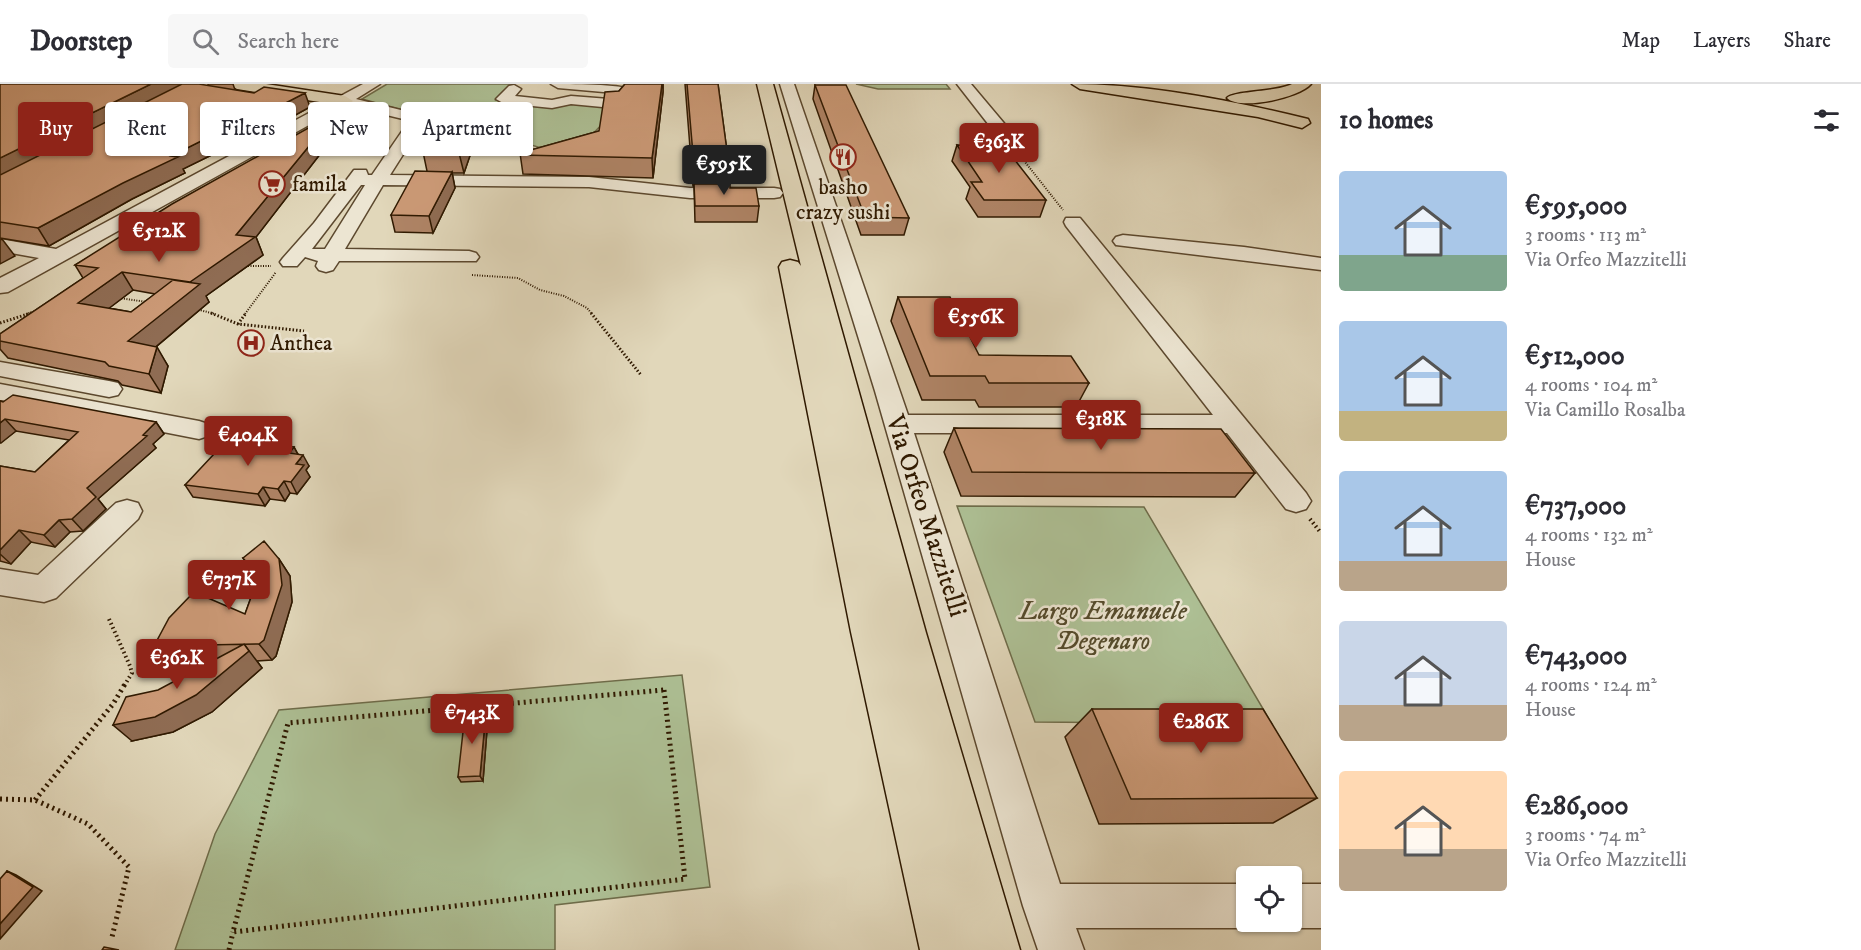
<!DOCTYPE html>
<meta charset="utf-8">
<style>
:root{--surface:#fff;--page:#f7f7f7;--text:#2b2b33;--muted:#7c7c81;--line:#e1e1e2;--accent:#8f2418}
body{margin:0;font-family:"IM FELL DW Pica",serif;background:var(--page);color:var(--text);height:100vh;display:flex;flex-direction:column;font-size:22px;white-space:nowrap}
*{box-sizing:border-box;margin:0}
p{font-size:20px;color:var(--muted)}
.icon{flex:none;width:33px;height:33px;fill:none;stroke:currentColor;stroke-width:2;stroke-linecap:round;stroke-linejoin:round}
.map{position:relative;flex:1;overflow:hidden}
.drawer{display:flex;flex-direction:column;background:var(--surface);width:540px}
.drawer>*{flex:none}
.guide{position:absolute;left:18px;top:18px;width:570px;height:54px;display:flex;gap:12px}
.controls{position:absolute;left:1236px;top:782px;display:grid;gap:12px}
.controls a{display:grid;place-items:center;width:66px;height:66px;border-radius:6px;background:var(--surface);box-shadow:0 2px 4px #0004;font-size:30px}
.price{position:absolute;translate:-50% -51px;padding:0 14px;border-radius:6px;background:var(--accent);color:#fff;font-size:20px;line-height:39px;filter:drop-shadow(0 2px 3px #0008)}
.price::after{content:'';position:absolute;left:50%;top:36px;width:18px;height:14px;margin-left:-9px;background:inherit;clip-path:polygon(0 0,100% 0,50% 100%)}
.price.on{background:#222;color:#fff}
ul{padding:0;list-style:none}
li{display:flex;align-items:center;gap:18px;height:150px;padding:0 18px}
li span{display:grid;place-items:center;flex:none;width:168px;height:120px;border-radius:6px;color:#555}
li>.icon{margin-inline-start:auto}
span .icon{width:72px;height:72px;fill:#fffc;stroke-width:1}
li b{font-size:26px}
h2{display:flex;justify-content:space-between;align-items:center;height:72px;padding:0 18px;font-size:26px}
.tag{padding:0 21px;border-radius:6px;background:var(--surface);box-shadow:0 2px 4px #0004;font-size:21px;line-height:54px}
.tag.on{background:var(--accent);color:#fff}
header{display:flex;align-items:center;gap:36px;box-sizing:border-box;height:84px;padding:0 30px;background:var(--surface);border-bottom:2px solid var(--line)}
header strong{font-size:28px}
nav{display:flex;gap:33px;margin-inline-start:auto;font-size:21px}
.search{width:420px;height:54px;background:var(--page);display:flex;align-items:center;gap:15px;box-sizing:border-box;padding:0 21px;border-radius:6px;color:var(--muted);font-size:22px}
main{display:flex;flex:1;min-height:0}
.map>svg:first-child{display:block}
</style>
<header>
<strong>Doorstep</strong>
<div class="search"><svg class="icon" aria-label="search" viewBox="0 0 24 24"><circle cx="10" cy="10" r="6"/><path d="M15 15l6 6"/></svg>Search here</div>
<nav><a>Map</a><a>Layers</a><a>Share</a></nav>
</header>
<main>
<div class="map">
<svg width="1321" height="866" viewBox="0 0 1321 866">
<rect width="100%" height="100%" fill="#e1d7ba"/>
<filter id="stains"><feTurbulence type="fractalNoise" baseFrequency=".00333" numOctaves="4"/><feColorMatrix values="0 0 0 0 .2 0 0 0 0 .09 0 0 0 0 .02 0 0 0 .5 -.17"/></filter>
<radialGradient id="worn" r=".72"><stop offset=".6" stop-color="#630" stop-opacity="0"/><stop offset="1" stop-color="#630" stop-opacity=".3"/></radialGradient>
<path fill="#adbf94" stroke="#6e6c4a" stroke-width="1.5" d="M 387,0 L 513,0 L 496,16 L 552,22 L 575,19 L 619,23 L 571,72 L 362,15 Z
M 856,0 L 946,0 L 950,5 L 878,5 Z
M 957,422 L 1144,423 L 1272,640 L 1035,638 Z
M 682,591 L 710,803 L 555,821 L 555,866 L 175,866 L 215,750 L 279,626 Z"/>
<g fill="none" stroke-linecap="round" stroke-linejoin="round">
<g stroke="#5c482e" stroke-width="3">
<path id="minor" d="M 363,0 L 380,0 L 356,15 L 413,29 L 423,39 L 390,91 L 589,93 L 690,104 L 774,104 L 780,105 L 783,109 L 780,113 L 774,114 L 690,114 L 589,103 L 383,101 L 345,165 L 469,167 L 476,169 L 479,173 L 476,177 L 339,177 L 333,186 L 326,188 L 319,186 L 316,182 L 318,177 L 305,173 L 297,182 L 283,182 L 280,178 L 283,174 L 314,139 L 354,86 L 366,86 L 368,91 L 372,91 L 407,40 L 403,35 L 345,21 L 8,208 L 0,209 L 0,194 L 39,174 L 0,167 L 0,155 L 56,165 ZM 361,101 L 365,101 L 325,165 L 312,165 Z
M 551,0 C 568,0 622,0 633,6 L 618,23 L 613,24 L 571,20 L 552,24 L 503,19 L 496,15 L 509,2 L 514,1 L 521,5 L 515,12 L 552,16 L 571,12 L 609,15 L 615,9 L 558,4 Z
M 780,0 L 794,0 L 908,331 L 1213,331 L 1066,142 L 1064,138 L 1066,134 L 1080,134 L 1306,409 L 1311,417 L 1306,425 L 1296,428 L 1286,425 L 1227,349 L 914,349 L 1060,800 L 1246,800 L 1246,837 L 1262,838 L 1246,844 L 1076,844 L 1084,866 L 1038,866 L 1023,822 L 875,307 Z
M 957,0 L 971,0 L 1008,44 L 1010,47 L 1008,50 L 996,50 Z
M 1123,151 L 1244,163 L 1321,174 L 1321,186 L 1116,161 L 1113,157 L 1116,153 Z
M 0,278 L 109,297 L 118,299 L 122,305 L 118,311 L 109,313 L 0,292 Z
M 0,300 L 199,337 L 208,340 L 212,346 L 208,352 L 199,355 L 0,316 Z
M 127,416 L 138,419 L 142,427 L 138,435 L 56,514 L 44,518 L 0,511 L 0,485 L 38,491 L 116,419 Z
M 1292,800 L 1321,800 L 1321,844 L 1292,844 L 1276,838 L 1292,837 Z"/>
</g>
<g stroke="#2f1900" stroke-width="3">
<path id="major" d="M 229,0 L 266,0 L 345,12 L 353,17 L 345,22 L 237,5 Z
M 757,0 L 773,0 L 926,549 L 1020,866 L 920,866 L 851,548 L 779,183 L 782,178 L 790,176 L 798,178 L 801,182 Z
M 1072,0 C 1147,0 1235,17 1308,35 L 1310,39 L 1302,44 L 1258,33 L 1080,5 Z
M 1292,0 L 1311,0 C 1299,14 1239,27 1227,14 C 1233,7 1277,8 1292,0 Z"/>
</g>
<path stroke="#2f1900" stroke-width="2" stroke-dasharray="1 1.5" stroke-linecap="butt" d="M 1010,59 L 1063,126
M 248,182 L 271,182
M 472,191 L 518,194 L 540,206 L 564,212 L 587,224 L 592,230
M 119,214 L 147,218
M 196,225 L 215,230
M 26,230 L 36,227
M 245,230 L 276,188"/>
<path stroke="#2f1900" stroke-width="3" stroke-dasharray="1.5 2" stroke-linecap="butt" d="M 211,229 L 238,240 L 304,247
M 591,229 L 641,291
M 0,239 L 31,229
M 238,240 L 246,229"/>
<path stroke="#2f1900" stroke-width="4" stroke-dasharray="1.5 3" stroke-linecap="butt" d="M 1310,435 L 1321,449
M 109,535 L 130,582 L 132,589 L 124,602"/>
<path stroke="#2f1900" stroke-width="5" stroke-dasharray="2 4" stroke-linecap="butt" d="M 664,606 L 685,795 L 233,848 L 288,639 Z
M 0,715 L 35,716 L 88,740 L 129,783 L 112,853
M 35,716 L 113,620 L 125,600
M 229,866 L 233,848"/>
<use href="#minor" fill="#ece5d2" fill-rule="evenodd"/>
<use href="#major" fill="#e1d7ba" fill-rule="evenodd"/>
</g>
<path fill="#af8466" stroke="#2f1900" stroke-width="1.5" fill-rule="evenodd" d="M 0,0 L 208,2 L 208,0 L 233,0 L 235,6 L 310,23 L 241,61 L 234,60 L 183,85 L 185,89 L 132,115 L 49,162 L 0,154 Z
M 625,0 L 663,0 L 663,8 L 653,94 L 523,90 L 520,69 L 599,47 L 619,7 Z
M 685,0 L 718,0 L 729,82 L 728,100 L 730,104 L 759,122 L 757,138 L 695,138 L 694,102 L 693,102 Z
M 815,1 L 909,134 L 904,151 L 861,151 L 813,15 Z
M 337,28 L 341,43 L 256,153 L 263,171 L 206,212 L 209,218 L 156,263 L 168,282 L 161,309 L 122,301 L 118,297 L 8,274 L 0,265 L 0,250 L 83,194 L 75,181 ZM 133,206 L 155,210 L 131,228 L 109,224 Z
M 471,40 L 474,60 L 464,89 L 452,89 L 455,104 L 433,149 L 395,148 L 391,131 L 427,87 L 423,68 Z
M 957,61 L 1046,116 L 1040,133 L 978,133 L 966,115 L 970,103 L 952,77 Z
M 898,213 L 979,271 L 1089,299 L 1076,323 L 979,323 L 975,316 L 922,316 L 891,237 Z
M 0,317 L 156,338 L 164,350 L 153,360 L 156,364 L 98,415 L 106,425 L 83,447 L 70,448 L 55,463 L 31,458 L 11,480 L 0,477 L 0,382 L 35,388 L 69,356 L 16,347 L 0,359 Z
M 954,344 L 1255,389 L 1235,413 L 961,412 L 944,368 Z
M 294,363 L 298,370 L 309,382 L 306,386 L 310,393 L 297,410 L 290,409 L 285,417 L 270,415 L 265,422 L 193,413 L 185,401 Z
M 243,474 L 279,475 L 290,492 L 292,518 L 276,572 L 272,576 L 257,577 L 262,584 L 212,628 L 173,648 L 132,657 L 212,577 L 170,578 L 154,562 L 245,530 L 254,505 L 254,490 Z
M 1092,625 L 1317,714 L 1273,739 L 1099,740 L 1065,653 Z
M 488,633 L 483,697 L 461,698 L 458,693 Z"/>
<path fill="#8f6c53" stroke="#2f1900" stroke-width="1.5" d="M 151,0 L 185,0 L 0,97 L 0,74 Z
M 662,0 L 663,0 L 663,8 L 653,94 L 652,74 Z
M 305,9 L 310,23 L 241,61 L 235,45 Z
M 337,28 L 341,43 L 256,153 L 263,171 L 206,212 L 209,218 L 140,276 L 128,257 L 190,198 L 236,151 Z
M 471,40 L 474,60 L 464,89 L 459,69 Z
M 227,44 L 234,60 L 183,85 L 185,89 L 132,115 L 49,162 L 38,144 L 171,72 Z
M 452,88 L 455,104 L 433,149 L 429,132 Z
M 2,155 L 15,172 L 0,180 L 0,156 Z
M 122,188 L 133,206 L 91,238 L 78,219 Z
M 157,263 L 168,282 L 161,309 L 149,290 Z
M 5,335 L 16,347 L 1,359 L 0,358 L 0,339 Z
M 156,338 L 164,350 L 153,360 L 156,364 L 98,415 L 106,425 L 83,447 L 72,435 L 87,404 Z
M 294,363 L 300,375 L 289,369 Z
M 303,371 L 309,382 L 306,386 L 310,393 L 297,410 L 291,398 L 296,380 Z
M 284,397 L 290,409 L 285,417 L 278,405 Z
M 263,403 L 270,415 L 265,422 L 258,410 Z
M 59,436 L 70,448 L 55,463 L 44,451 Z
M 19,446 L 31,458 L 11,480 L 0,470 L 0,466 Z
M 279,475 L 290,492 L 292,518 L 276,572 L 272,576 L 259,560 Z
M 244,560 L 262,584 L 212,628 L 173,648 L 132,657 L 113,641 Z
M 486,628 L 488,633 L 483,697 L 480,692 Z
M 7,787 L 16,791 L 42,807 L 0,855 L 0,840 Z"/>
<path fill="#cc9a77" stroke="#2f1900" stroke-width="1.5" d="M 0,0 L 151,0 L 0,74 Z
M 182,0 L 199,0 L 254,9 L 264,3 L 305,9 L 235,45 L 227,44 L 171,72 L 178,73 L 123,99 L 38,144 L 0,138 L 0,91 Z
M 625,0 L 662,0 L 652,74 L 520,71 L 520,69 L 599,47 L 605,8 L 619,7 Z
M 687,0 L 718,0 L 729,82 L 694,82 Z
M 815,1 L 846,1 L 909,134 L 865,133 Z
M 337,28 L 236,151 L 255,153 L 190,198 L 122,188 L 78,219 L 131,228 L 173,196 L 200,200 L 128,257 L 157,263 L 149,290 L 109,282 L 105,278 L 0,257 L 0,250 L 98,184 L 75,181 L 172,120 Z
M 438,40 L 471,40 L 459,69 L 423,68 Z
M 957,61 L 1004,62 L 1046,116 L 984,116 L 971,98 L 982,98 Z
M 415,87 L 452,88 L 429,132 L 391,131 Z
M 694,100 L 730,100 L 730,104 L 756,104 L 759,122 L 695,122 Z
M 898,213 L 950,213 L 979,271 L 1071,272 L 1089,299 L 989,299 L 985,292 L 930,292 Z
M 13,311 L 156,338 L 143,351 L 147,352 L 87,404 L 96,413 L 72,435 L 59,436 L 44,451 L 19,446 L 0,466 L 0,382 L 35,388 L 78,348 L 5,335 L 0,339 L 0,317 L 3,318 Z
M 954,344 L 1221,345 L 1255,389 L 972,388 Z
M 229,354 L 294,363 L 289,369 L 303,371 L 296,380 L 304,381 L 291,398 L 284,397 L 278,405 L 263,403 L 258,410 L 185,401 Z
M 264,457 L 279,475 L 282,501 L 264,556 L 259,560 L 154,562 L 169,534 L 194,508 L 245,530 L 254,505 L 254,487 L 243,474 Z
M 244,560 L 249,567 L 196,611 L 155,633 L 113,641 L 126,613 L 158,606 Z
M 1092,625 L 1263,625 L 1317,714 L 1131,715 Z
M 486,628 L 480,692 L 458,693 L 465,630 Z
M 7,787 L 33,803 L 0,840 L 0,795 Z
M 104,863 L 119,866 L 102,866 Z"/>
<defs>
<g id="restaurant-ring" transform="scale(1.35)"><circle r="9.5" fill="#ece5d2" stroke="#8f2418" stroke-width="1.5"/><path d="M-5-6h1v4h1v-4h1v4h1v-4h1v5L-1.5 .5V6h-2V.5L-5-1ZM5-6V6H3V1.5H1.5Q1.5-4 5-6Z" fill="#8f2418"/></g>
<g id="supermarket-ring" transform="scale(1.35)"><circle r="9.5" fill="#ece5d2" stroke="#8f2418" stroke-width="1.5"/><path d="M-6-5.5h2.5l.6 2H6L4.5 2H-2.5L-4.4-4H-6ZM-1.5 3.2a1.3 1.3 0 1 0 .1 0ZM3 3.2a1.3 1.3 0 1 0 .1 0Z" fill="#8f2418"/></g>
<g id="hospital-ring" transform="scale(1.35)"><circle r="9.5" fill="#ece5d2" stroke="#8f2418" stroke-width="1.5"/><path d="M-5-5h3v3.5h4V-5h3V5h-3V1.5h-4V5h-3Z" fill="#8f2418"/></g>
</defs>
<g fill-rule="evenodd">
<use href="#restaurant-ring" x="843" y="73"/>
<use href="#supermarket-ring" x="272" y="100"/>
<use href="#hospital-ring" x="251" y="259"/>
</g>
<g text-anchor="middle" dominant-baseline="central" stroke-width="5" stroke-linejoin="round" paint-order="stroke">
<g font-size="22" fill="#2f1900" stroke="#ece5d2" text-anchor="start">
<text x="292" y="100">famila</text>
<text x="843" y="103" text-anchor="middle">basho<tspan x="843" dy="25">crazy sushi</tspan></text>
<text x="270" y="259">Anthea</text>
</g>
<g font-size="26" fill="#2f1900" stroke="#ece5d2">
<text transform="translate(926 432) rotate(72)">Via Orfeo Mazzitelli</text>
</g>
<g font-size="26" font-style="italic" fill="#554b2c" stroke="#ece5d2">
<text x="1103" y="527">Largo Emanuele<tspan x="1103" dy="30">Degenaro</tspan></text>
</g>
</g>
<rect width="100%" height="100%" filter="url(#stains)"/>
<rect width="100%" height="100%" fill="url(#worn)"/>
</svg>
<div class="controls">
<a><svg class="icon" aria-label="locate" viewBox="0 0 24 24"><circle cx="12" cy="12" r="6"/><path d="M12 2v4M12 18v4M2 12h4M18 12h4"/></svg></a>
</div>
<b class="price" style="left:999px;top:90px">€363K</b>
<b class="price on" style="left:724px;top:112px">€595K</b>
<b class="price" style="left:159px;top:179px">€512K</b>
<b class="price" style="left:976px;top:265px">€556K</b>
<b class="price" style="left:1101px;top:367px">€318K</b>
<b class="price" style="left:248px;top:383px">€404K</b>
<b class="price" style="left:229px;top:527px">€737K</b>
<b class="price" style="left:177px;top:606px">€362K</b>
<b class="price" style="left:472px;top:661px">€743K</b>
<b class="price" style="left:1201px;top:670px">€286K</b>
<div class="guide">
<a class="tag on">Buy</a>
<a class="tag">Rent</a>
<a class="tag">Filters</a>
<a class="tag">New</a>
<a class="tag">Apartment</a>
</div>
</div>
<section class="drawer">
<h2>10 homes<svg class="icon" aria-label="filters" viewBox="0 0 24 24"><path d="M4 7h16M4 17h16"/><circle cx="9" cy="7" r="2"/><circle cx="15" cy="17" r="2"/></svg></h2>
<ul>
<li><span style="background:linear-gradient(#a9c7e8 70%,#7fa58c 0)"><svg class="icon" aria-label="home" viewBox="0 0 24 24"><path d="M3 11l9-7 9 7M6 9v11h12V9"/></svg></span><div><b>€595,000</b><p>3 rooms · 113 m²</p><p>Via Orfeo Mazzitelli</p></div></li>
<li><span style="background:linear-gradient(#a9c7e8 75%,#c2b280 0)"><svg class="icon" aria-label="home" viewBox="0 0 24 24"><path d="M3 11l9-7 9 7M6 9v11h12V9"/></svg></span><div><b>€512,000</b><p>4 rooms · 104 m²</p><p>Via Camillo Rosalba</p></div></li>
<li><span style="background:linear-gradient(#a9c7e8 75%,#b9a48a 0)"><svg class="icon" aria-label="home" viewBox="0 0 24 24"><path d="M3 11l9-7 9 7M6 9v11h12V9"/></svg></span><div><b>€737,000</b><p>4 rooms · 132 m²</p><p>House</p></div></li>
<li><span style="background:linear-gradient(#c9d6e8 70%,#b9a48a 0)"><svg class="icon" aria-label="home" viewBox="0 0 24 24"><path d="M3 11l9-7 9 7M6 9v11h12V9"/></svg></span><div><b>€743,000</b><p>4 rooms · 124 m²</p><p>House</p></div></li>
<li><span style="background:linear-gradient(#ffd9b3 65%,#b9a48a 0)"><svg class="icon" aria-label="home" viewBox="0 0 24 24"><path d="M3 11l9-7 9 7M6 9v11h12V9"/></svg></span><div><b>€286,000</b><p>3 rooms · 74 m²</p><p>Via Orfeo Mazzitelli</p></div></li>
</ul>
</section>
</main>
